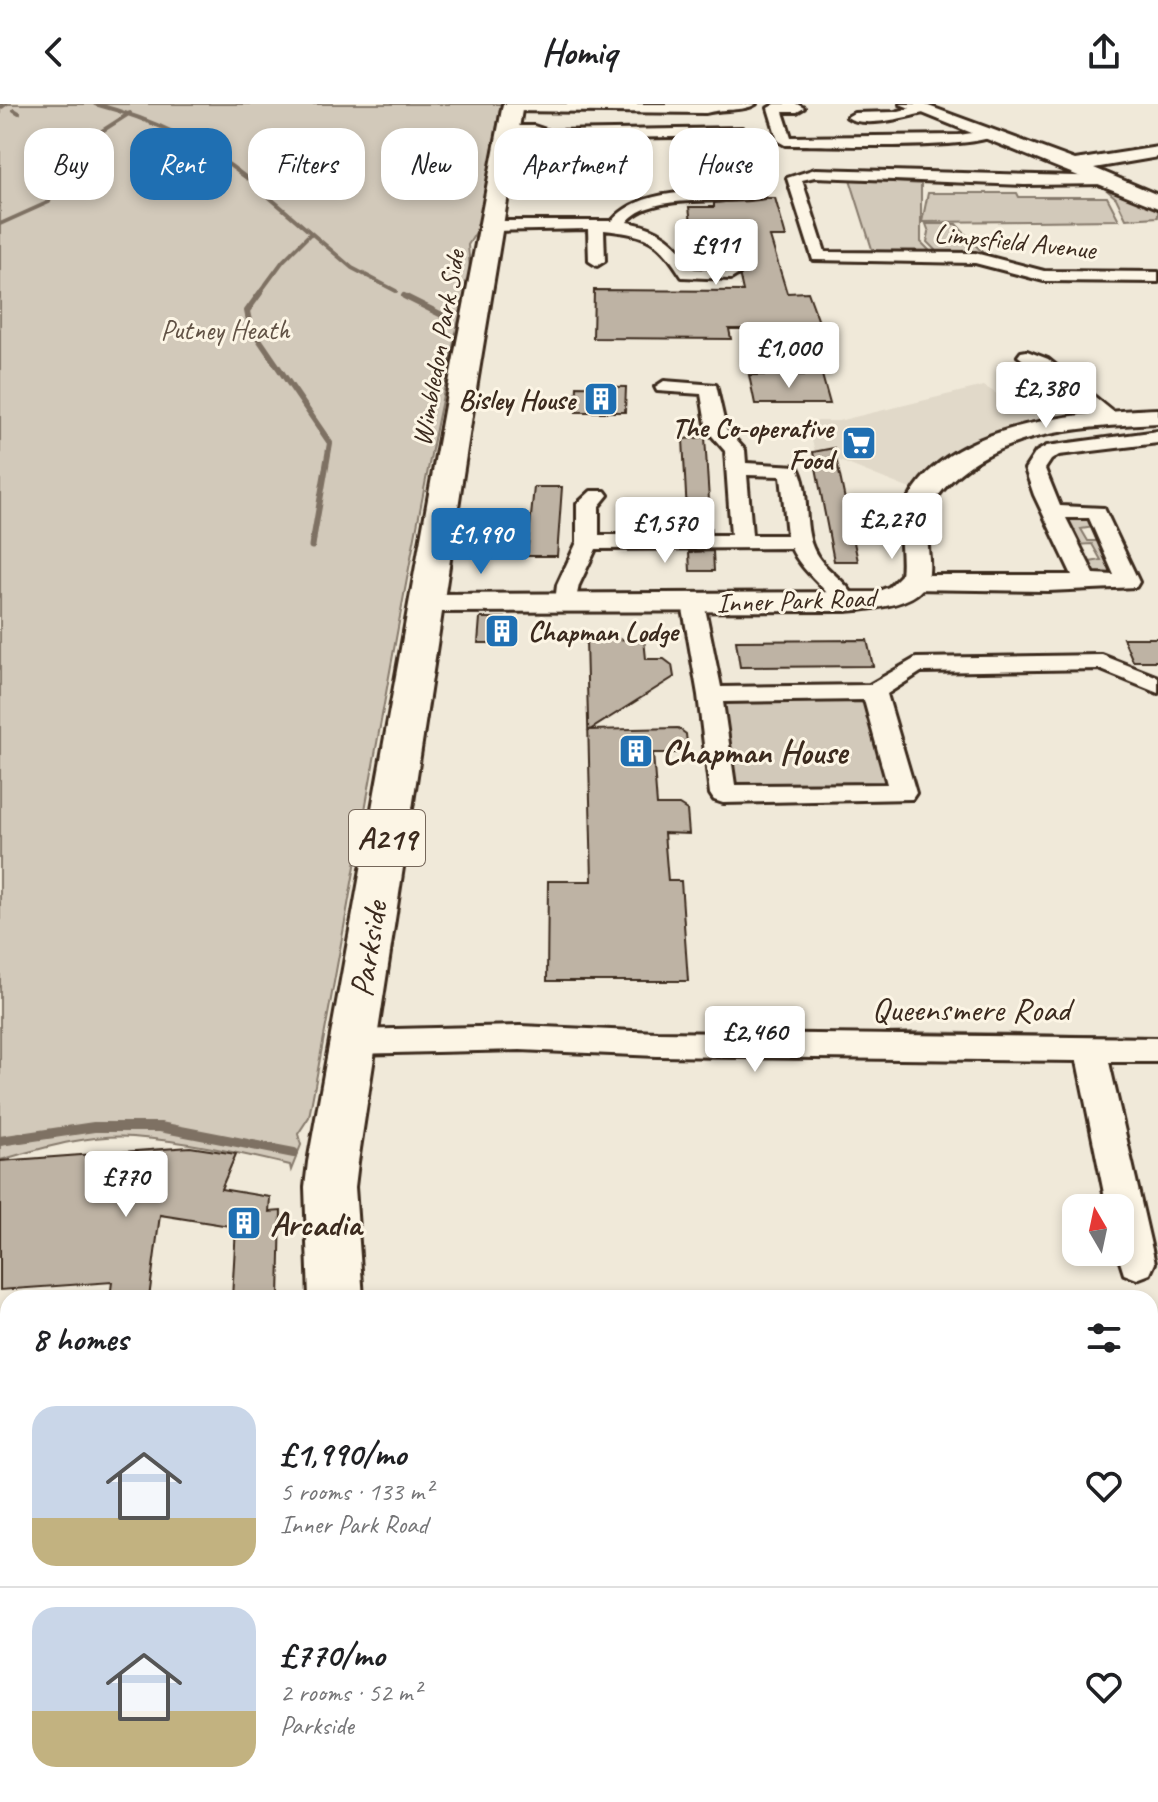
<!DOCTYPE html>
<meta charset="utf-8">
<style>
:root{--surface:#fff;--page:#f6f6f6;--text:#202124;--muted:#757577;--line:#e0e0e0;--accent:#1f6fb2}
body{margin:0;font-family:Caveat,sans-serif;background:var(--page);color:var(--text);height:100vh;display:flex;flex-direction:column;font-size:30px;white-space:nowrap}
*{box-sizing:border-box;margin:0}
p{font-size:26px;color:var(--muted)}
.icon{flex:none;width:44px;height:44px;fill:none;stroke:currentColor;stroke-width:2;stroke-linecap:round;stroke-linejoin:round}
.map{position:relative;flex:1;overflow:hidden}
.drawer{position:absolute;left:0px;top:1186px;width:1158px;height:512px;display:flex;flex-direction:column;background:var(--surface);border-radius:24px 24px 0 0;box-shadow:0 4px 12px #0003}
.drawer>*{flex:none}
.hud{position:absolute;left:24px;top:24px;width:1110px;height:72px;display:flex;gap:16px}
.needle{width:52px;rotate:351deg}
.buttons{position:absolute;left:1062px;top:1090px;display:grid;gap:16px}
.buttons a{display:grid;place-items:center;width:72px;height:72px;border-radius:16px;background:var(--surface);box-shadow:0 4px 12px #0003;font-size:40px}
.price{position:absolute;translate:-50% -68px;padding:0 18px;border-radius:8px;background:#fff;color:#222;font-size:26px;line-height:52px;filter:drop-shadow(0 2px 4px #0008)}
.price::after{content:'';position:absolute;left:50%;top:48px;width:24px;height:18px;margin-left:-12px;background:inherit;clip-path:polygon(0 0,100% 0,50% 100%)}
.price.active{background:var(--accent);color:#fff}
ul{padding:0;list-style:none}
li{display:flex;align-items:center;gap:24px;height:200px;padding:0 32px}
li+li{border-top:2px solid var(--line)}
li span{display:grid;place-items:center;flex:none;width:224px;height:160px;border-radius:24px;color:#555}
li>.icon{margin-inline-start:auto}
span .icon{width:96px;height:96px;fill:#fffc;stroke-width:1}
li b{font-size:34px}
h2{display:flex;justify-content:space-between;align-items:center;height:96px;padding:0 32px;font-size:34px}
.chip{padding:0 28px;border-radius:24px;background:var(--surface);box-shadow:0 4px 12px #0003;font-size:28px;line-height:72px}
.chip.active{background:var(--accent);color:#fff}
header{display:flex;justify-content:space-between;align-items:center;height:104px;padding:0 32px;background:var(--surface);font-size:36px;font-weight:600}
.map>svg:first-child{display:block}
</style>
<header><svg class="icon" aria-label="back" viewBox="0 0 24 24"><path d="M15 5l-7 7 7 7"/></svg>Homiq<svg class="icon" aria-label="share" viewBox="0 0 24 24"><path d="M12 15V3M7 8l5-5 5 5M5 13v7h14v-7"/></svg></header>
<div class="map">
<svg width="1158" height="1698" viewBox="0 0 1158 1698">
<rect width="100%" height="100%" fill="#f0e9d9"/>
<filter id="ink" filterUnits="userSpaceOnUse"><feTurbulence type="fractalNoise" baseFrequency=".0125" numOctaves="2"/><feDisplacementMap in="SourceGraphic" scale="16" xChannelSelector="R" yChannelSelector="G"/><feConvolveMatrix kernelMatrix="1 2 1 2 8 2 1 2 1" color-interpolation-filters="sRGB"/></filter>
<g filter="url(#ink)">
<path fill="#e1d9c9" d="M 984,282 L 1036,314 L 996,326 L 962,341 L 933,359 L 910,385 L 815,347 L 806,317 L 838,317 Z"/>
<path fill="#d2c9ba" stroke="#867a6c" stroke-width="2" d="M 0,0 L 501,0 L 478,125 L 468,141 L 470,165 C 407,446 363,730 309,1013 L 298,1030 L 301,1041 L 291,1066 L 290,1061 C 239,1049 186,1037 133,1033 C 88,1030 43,1044 0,1056 Z
M 850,75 L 921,80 L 921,138 L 932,149 L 873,148 Z
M 1102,82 L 1112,82 L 1158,102 L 1158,113 L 1126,115 L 1116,94 Z
M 928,89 L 1017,89 L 1019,93 L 1107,93 L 1119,116 L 922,118 Z
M 926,120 L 956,120 L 983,149 L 938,149 L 927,138 L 929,128 Z
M 1079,411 L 1089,413 L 1094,423 L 1081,425 L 1088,437 L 1101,437 L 1114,471 C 1100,472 1091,474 1084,459 L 1101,456 L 1092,440 L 1076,441 L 1065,418 Z
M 731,596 L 859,597 L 869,602 L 888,678 L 883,683 L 735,681 L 725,601 Z
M 911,928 L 1144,932 L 1158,933 L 1158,935 L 820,932 Z"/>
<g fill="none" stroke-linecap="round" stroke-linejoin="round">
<path stroke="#7e7163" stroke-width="4" d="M 95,0 C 152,15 202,38 248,75
M 0,4 L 6,0
M 14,6 L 19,9
M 255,81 L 352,164 L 396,187
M 0,120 L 49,98 L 60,54 L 130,9
M 258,191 L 283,157 L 311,129"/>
<path stroke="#7e7163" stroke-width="6" d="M 260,189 L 247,207 L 250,222 L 330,339 L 313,437
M 404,192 L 448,214"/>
<path stroke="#7e7163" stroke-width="7" d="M 312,442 L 313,435"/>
<path stroke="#7e7163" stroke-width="10" d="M 0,1037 L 94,1023 L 160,1023 L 294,1049"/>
</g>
<path fill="#beb3a4" stroke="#3b2a1e" stroke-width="2" d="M 710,68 L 738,68 L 741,83 L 712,84 Z
M 767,94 L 775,94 L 786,133 L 770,133 L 787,189 L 808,188 L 823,229 L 787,230 L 786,225 L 729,225 L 731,235 L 593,234 L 594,186 L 743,187 L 731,133 L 693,134 L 689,103 L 714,103 L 714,99 Z
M 749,271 L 822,271 L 830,300 L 755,300 Z
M 577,282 L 626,283 L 625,308 L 576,308 Z
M 705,333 L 711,428 L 688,428 L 683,335 Z
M 834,344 L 858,457 L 834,457 L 813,348 Z
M 534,383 L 562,383 L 557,452 L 527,452 Z
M 713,447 L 714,467 L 690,467 L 689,448 Z
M 480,514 L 505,514 L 503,539 L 478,539 Z
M 1123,534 L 1158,534 L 1158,557 L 1133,557 Z
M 644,535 L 646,555 L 664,555 L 672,561 L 674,573 L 590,626 L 678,624 L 686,630 L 688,649 L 653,649 L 657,701 L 679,701 L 687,706 L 689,730 L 664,729 L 668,777 L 681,777 L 688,877 L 547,877 L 548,777 L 592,777 L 586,536 Z
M 867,536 L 873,562 L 740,563 L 736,537 Z
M 190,1043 L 236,1050 L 221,1085 L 270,1093 L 269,1108 L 281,1107 L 279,1194 L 232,1194 L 236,1123 L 160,1111 L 149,1194 L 110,1194 L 112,1178 L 0,1186 L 0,1057 Z"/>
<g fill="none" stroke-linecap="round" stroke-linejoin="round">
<g stroke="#3b2a1e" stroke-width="6">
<path id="minor" d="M 512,0 L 756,0 C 743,8 722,4 706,9 L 507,7 L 505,4 Z
M 775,0 L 797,0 L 804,4 L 797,8 L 783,8 L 791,33 L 959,31 L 991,26 L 998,30 C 975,47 823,41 785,41 L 778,37 L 768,4 Z
M 922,1 L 927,2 L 927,8 C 907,13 864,25 847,13 L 854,9 L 895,8 Z
M 507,22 L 534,22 L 549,27 L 742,24 L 756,36 L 750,45 L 726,48 L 719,44 L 721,41 L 741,38 L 738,32 L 547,35 L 532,30 L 502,29 L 502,23 Z
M 815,65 L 1113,73 L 1115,76 L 1108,80 L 1024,81 L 815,73 L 802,76 L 825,148 L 975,149 L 1044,167 L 1158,168 L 1158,178 L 1044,177 L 975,159 L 813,156 L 787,74 Z
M 759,69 L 766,73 L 764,93 C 726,101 652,87 627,118 C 659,123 677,137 694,165 L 737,167 L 739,170 L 731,175 L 682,173 C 658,135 648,131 604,126 L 605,157 L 597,162 L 589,157 L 588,125 L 491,127 L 483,122 L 491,117 L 612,117 C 642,81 708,89 752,86 L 752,73 Z
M 1027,247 L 1048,255 L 1116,310 L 1119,314 L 1116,318 L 1102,318 L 1018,252 L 1021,248 Z
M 664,277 L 716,281 L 726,325 L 745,346 L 746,359 L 797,362 C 811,385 802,419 813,444 C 823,467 847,475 857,498 L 854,503 L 838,503 C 824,481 802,468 791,444 L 596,445 L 579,481 L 574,504 L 558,504 L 555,499 L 557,481 L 577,438 L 577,400 L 591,387 L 605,387 L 608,391 L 599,402 L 599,431 L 731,431 L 725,347 L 707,326 L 701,290 L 657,287 L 655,283 ZM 747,371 L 781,372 L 787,431 L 752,431 Z
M 1158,327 L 1158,339 L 1059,351 L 1051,356 L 1045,365 L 1060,402 L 1104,404 L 1139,478 L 1136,483 L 1048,487 L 910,485 L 902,483 L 899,478 L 902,473 L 910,471 L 1072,471 L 1034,391 L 1025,365 L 1036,348 L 1047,342 ZM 1066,414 L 1089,414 L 1114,471 L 1094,470 Z
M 693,492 L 701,494 L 704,499 L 721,583 L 869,581 L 916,554 L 1102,551 L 1158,573 L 1158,589 L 1099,565 L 921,568 L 887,590 L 916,689 L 912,695 L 723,699 L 714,696 L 710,690 L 698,591 L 682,499 L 685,494 ZM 864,596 L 887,680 L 735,681 L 723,598 Z
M 520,922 L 657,928 L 1158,934 L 1158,958 L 1109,958 L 1155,1159 L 1150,1170 L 1137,1175 L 1124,1170 L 1117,1148 L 1120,1148 L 1120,1104 L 1107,1104 L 1077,957 L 657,952 L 520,946 L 353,950 L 342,947 L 337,938 L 342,929 L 353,926 Z"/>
</g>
<g stroke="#3b2a1e" stroke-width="6">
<path id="tertiary" d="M 900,0 L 923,0 L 1075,56 L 1158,43 L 1158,53 L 1094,64 L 1158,91 L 1158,104 Z
M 1158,305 L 1158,319 C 1084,323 994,326 942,387 C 896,442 986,498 846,507 L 428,508 L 418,505 L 413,499 L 418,493 L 428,490 L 876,488 L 889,483 L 901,471 C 904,451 897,429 903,409 C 932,319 1080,308 1158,305 Z"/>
</g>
<g stroke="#3b2a1e" stroke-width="6">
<path id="primary" d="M 503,0 L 523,0 L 477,279 L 358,1058 L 355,1083 L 363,1194 L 309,1194 L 305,1083 L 308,1058 L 449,279 Z
M 361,1690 L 429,1690 L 429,1698 L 361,1698 Z"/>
</g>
<use href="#minor" fill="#fcf5e5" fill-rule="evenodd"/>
<use href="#tertiary" fill="#fcf5e5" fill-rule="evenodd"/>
<use href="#primary" fill="#fcf5e5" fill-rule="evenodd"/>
</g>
</g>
<defs>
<g id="building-square" transform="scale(1.8)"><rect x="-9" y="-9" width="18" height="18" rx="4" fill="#1f6fb2" stroke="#fcf5e5"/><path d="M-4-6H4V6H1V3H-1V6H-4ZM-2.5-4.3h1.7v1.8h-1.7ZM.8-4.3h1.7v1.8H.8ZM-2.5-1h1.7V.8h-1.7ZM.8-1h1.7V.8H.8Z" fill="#fff"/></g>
<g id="supermarket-square" transform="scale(1.8)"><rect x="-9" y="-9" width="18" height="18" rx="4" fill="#1f6fb2" stroke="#fcf5e5"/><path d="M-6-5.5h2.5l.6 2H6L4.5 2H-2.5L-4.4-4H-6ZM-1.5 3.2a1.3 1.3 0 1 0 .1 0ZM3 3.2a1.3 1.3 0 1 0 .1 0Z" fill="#fff"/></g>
</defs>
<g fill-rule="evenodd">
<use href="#building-square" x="601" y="295"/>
<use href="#supermarket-square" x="859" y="339"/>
<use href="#building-square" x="502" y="527"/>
<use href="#building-square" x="636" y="647"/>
<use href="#building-square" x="244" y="1119"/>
</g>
<g text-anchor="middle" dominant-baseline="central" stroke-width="6" stroke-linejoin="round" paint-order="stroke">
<g font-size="28" fill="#3b2a1e" stroke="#fcf5e5">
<text transform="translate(1015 137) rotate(6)">Limpsfield Avenue</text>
<text transform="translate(438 244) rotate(-80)">Wimbledon Park Side</text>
<text transform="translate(796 496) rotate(-2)">Inner Park Road</text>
</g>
<g font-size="28" fill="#615245" stroke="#fcf5e5">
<text x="225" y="225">Putney Heath</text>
</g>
<g font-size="28" font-weight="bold" fill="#3b2a1e" stroke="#fcf5e5" text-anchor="end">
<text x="575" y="295">Bisley House</text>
<text x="833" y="323">The Co-operative<tspan x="833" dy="32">Food</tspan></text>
<text x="528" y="527" text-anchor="start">Chapman Lodge</text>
</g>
<rect fill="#fcf5e5" stroke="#75675a" stroke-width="2" x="349" y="706" width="76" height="56" rx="6"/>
<g font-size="32" font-weight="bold" fill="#3b2a1e">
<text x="387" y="734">A219</text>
</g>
<g font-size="34" font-weight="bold" fill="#3b2a1e" stroke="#fcf5e5" text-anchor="start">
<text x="662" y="647">Chapman House</text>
<text x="270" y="1119">Arcadia</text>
</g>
<g font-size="34" fill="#3b2a1e" stroke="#fcf5e5">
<text transform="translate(368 845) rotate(-81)">Parkside</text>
<text x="971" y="905">Queensmere Road</text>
</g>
</g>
</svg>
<div class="buttons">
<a><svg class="needle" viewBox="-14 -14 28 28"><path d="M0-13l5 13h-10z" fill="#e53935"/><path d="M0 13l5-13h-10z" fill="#757577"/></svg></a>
</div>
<b class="price" style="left:716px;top:183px">£911</b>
<b class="price" style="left:789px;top:286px">£1,000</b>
<b class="price" style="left:1046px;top:326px">£2,380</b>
<b class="price" style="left:892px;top:457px">£2,270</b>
<b class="price" style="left:665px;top:461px">£1,570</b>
<b class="price active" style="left:481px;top:472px">£1,990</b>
<b class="price" style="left:755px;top:970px">£2,460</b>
<b class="price" style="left:126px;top:1115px">£770</b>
<div class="hud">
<a class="chip">Buy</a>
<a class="chip active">Rent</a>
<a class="chip">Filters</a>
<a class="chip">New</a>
<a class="chip">Apartment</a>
<a class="chip">House</a>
</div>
<section class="drawer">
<h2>8 homes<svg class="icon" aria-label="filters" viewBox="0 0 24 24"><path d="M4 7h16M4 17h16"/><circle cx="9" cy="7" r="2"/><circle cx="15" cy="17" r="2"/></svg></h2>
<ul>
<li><span style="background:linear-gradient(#c9d6e8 70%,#c2b280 0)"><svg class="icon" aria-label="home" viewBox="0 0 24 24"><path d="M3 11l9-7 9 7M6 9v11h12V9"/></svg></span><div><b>£1,990/mo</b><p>5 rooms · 133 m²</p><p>Inner Park Road</p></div><svg class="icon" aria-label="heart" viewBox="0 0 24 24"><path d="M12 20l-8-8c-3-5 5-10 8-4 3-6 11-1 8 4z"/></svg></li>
<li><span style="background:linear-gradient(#c9d6e8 65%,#c2b280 0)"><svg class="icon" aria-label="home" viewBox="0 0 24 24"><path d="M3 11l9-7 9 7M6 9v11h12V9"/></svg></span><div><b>£770/mo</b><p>2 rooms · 52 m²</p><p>Parkside</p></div><svg class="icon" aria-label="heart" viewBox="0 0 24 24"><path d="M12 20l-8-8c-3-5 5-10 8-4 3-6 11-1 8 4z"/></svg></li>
</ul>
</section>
</div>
